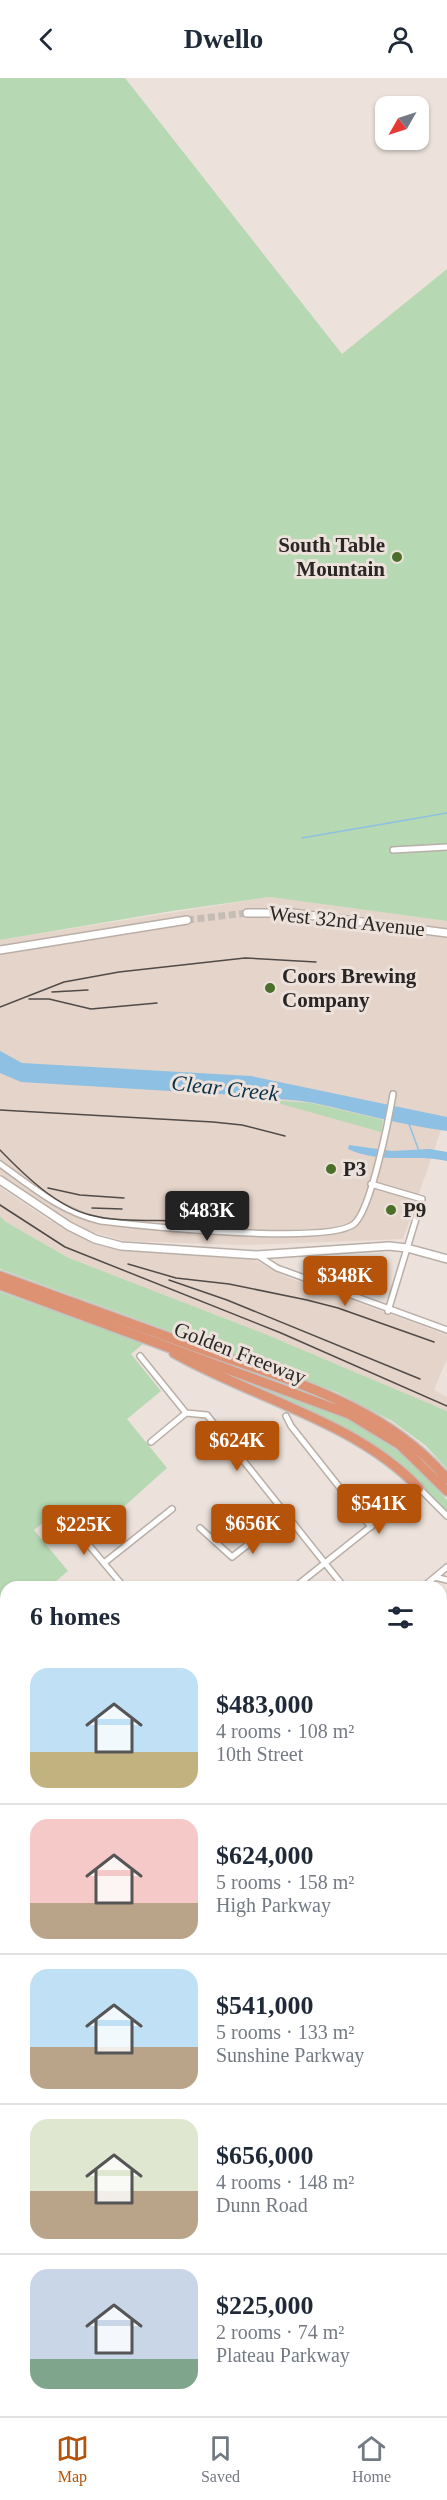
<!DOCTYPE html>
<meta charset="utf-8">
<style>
:root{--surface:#fff;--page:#f6f6f7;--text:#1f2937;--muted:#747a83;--line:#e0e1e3;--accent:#b45309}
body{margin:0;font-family:Georgia,serif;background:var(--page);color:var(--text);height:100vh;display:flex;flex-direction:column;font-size:22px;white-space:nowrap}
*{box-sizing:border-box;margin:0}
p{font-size:20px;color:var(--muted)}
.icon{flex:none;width:33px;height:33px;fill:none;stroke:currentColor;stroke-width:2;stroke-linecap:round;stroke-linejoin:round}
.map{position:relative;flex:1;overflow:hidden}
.sheet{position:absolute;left:0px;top:1503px;width:447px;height:836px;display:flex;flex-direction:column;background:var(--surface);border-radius:18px 18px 0 0;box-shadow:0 2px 4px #0004}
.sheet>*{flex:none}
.needle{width:39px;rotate:231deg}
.buttons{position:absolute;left:375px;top:18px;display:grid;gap:12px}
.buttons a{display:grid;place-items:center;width:54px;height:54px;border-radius:12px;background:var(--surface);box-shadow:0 2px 4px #0004;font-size:30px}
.price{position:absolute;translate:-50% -51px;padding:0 14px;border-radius:6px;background:var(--accent);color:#fff;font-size:20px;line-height:39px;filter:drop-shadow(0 2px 3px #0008)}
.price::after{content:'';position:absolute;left:50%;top:36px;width:18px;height:14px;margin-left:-9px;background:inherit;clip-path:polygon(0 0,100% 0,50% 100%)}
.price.on{background:#222;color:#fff}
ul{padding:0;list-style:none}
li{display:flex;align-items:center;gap:18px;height:150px;padding:0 30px}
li+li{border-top:2px solid var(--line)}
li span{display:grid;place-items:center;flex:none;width:168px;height:120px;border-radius:18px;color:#555}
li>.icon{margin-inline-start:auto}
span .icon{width:72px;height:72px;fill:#fffc;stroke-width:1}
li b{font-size:26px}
h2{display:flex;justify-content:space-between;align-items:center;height:72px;padding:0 30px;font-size:26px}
header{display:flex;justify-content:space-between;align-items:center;height:78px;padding:0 30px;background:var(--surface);font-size:27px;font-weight:600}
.tab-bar{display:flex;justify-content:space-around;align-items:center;height:84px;border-top:2px solid var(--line);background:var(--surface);font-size:16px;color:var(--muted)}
.tab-bar a{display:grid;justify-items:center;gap:3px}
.tab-bar .on{color:var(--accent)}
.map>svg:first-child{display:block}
</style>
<header><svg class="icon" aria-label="back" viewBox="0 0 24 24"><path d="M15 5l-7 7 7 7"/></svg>Dwello<svg class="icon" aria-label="person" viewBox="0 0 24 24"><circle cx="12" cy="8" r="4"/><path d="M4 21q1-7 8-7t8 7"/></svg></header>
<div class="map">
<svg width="447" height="2338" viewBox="0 0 447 2338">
<rect width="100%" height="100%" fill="#ece2db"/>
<path fill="#e5d4c9" d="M 270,819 L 447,843 L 447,1041 L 445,1041 L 403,1161 L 247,1167 L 124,1163 L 90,1153 L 60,1138 L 0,1096 L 0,862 Z
M 0,1109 L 47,1141 L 101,1168 L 119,1172 L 253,1181 L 284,1198 L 447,1257 L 447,1281 L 434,1312 L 447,1319 L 447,1333 L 265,1256 L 69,1180 L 6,1144 L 0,1138 Z"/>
<path fill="#b6d8b2" d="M 0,0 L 125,0 L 342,276 L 447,191 L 447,843 L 270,819 L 172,833 L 0,862 Z
M 267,1022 L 311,1025 L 383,1042 L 381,1054 Z
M 0,1138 L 6,1144 L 69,1180 L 265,1256 L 447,1333 L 447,1391 L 425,1367 L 392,1343 L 336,1314 L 0,1191 Z
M 0,1214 L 144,1265 L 131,1276 L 161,1313 L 127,1341 L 167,1390 L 118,1434 L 83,1452 L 64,1428 L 34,1452 L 68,1493 L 49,1509 L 6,1509 L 6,2061 L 0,2065 Z
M 208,1290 L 324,1331 L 356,1346 L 401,1375 L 431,1404 L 447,1422 L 447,1435 L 403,1390 Z
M 0,2203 L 6,2208 L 6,2332 L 12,2333 L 12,2338 L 0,2338 Z"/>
<path fill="#8dc0e2" d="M 0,973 L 22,985 L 251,998 L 447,1039 L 447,1053 C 402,1047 359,1035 314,1025 C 289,1020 262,1022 236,1017 L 21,1004 L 0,995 Z
M 349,1067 L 392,1073 L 430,1071 L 447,1074 L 447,1083 C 413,1075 383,1087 348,1071 Z"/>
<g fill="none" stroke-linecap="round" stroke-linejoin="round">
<path stroke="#8dc0e2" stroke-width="1.5" d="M 302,760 L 447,735
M 409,1046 L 419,1073
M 441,1605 L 447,1600
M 192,2332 L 192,2338"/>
<path stroke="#c5bcb6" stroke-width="7" stroke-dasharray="7 3.5" stroke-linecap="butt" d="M 187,842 L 247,835"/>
<g stroke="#b9afa8" stroke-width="8">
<path id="minor" d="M 393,772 L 447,769
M 0,1086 C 32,1109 61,1134 101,1143 C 142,1148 328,1167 354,1146 C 371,1132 389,1040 393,1016
M 371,1106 L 422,1121 L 388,1233
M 257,1177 L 277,1190 L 447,1252
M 140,1278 L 186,1335 L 207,1337 L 344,1509
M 286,1338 L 291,1348 L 371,1449
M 151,1364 L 186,1335
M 61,1434 L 124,1509
M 200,1450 L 232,1479 L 286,1437
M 104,1485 L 172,1431
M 435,1499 L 447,1502
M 295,1509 L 419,1410 L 447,1438
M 423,1509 L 447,1489
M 441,1585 L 447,1580
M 441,1699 L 447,1685
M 441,1933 L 447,1934
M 441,2024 L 447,2026
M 441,2117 L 447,2118
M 0,2177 L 6,2180
M 441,2290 L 447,2285
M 441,2324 L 447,2327
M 40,2332 L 41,2338"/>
</g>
<g stroke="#b9afa8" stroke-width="10">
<path id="tertiary" d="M 247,835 L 292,835 L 447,855
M 0,872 L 187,842
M 0,1102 L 69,1148 L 95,1161 L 121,1168 L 257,1177 L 389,1168 L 407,1170 L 447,1181
M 441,1927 L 447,1904
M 340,2338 L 341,2332"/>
</g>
<g stroke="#c3c2c2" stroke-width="12">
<path id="motorway" d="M 0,1198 C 67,1223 134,1247 201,1271 C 288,1302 385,1327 447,1401
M 0,1207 L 349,1336 L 400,1367 L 447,1413
M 174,1275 C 253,1320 355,1343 419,1410"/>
</g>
<use href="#minor" stroke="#fff" stroke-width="5"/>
<use href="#tertiary" stroke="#fff" stroke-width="7"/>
<use href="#motorway" stroke="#dd9273" stroke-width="9"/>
<path stroke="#504b48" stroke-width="1.5" d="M 52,914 L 88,912
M 29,921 L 49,921 L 91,931 L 157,925
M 0,929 L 64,904 L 119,894 L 245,880 L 316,884
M 0,1032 L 213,1044 L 242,1047 L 285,1058
M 0,1072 C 23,1096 57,1129 90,1137 C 116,1144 152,1142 179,1143
M 48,1110 L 80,1117 L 124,1120
M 0,1127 L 65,1169 L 281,1255 L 447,1328
M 92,1130 L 122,1131
M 128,1186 L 176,1200 L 229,1206 L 307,1222 L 338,1230 L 434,1264
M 169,1202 L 227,1222 L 420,1301"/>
</g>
<g fill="#4b6f29" stroke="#ece2db" stroke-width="2">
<circle cx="397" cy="479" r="6"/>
<circle cx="270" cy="910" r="6"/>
<circle cx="331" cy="1091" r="6"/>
<circle cx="391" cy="1132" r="6"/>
</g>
<g text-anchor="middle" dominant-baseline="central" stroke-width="6" stroke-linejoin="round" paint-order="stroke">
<g font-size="21" font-weight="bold" fill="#2a2624" stroke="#ece2db" text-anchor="start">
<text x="385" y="467" text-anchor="end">South Table<tspan x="385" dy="24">Mountain</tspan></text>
<text x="282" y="898">Coors Brewing<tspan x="282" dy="24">Company</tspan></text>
<text x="343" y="1091">P3</text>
<text x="403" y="1132">P9</text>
</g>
<g font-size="21" fill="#2a2624" stroke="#ece2db">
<text transform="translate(347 843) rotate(6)">West 32nd Avenue</text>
<text transform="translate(240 1275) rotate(21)">Golden Freeway</text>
</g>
<g font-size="22" font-style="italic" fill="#073149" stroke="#ece2db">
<text transform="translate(225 1010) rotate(6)">Clear Creek</text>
</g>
</g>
</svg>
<div class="buttons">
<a><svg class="needle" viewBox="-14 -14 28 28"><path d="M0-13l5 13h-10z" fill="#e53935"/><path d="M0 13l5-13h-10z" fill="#747a83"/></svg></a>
</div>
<b class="price on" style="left:207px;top:1164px">$483K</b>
<b class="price" style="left:345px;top:1229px">$348K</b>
<b class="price" style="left:237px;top:1394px">$624K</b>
<b class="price" style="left:379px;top:1457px">$541K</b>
<b class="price" style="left:253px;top:1477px">$656K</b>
<b class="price" style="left:84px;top:1478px">$225K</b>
<section class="sheet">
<h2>6 homes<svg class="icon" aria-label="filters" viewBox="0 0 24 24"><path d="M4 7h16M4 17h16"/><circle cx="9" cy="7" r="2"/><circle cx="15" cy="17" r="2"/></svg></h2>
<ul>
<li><span style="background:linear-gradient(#bfe0f5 70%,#c2b280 0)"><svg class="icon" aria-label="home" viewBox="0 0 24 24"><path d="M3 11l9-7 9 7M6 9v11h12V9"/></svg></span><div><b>$483,000</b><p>4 rooms · 108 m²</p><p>10th Street</p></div></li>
<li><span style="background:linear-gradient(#f6c9c9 70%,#b9a48a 0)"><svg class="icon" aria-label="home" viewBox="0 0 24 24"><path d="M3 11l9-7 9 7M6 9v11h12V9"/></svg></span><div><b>$624,000</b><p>5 rooms · 158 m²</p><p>High Parkway</p></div></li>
<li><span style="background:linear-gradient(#bfe0f5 65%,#b9a48a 0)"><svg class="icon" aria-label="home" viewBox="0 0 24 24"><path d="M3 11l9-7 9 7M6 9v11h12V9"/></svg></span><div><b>$541,000</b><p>5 rooms · 133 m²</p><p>Sunshine Parkway</p></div></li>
<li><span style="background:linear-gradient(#dfe7d0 60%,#b9a48a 0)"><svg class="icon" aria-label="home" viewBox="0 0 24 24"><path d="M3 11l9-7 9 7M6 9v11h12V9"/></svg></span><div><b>$656,000</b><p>4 rooms · 148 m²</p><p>Dunn Road</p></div></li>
<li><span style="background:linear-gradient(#c9d6e8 75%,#7fa58c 0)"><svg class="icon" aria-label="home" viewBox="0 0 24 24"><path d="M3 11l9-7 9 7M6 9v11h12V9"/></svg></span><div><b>$225,000</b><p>2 rooms · 74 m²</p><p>Plateau Parkway</p></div></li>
</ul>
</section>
</div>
<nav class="tab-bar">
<a class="on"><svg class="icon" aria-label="map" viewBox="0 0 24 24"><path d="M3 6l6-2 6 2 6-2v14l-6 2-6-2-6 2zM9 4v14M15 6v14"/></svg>Map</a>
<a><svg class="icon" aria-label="saved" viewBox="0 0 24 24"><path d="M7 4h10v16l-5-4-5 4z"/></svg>Saved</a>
<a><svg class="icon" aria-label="home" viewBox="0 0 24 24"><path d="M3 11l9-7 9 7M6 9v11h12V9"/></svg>Home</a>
</nav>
